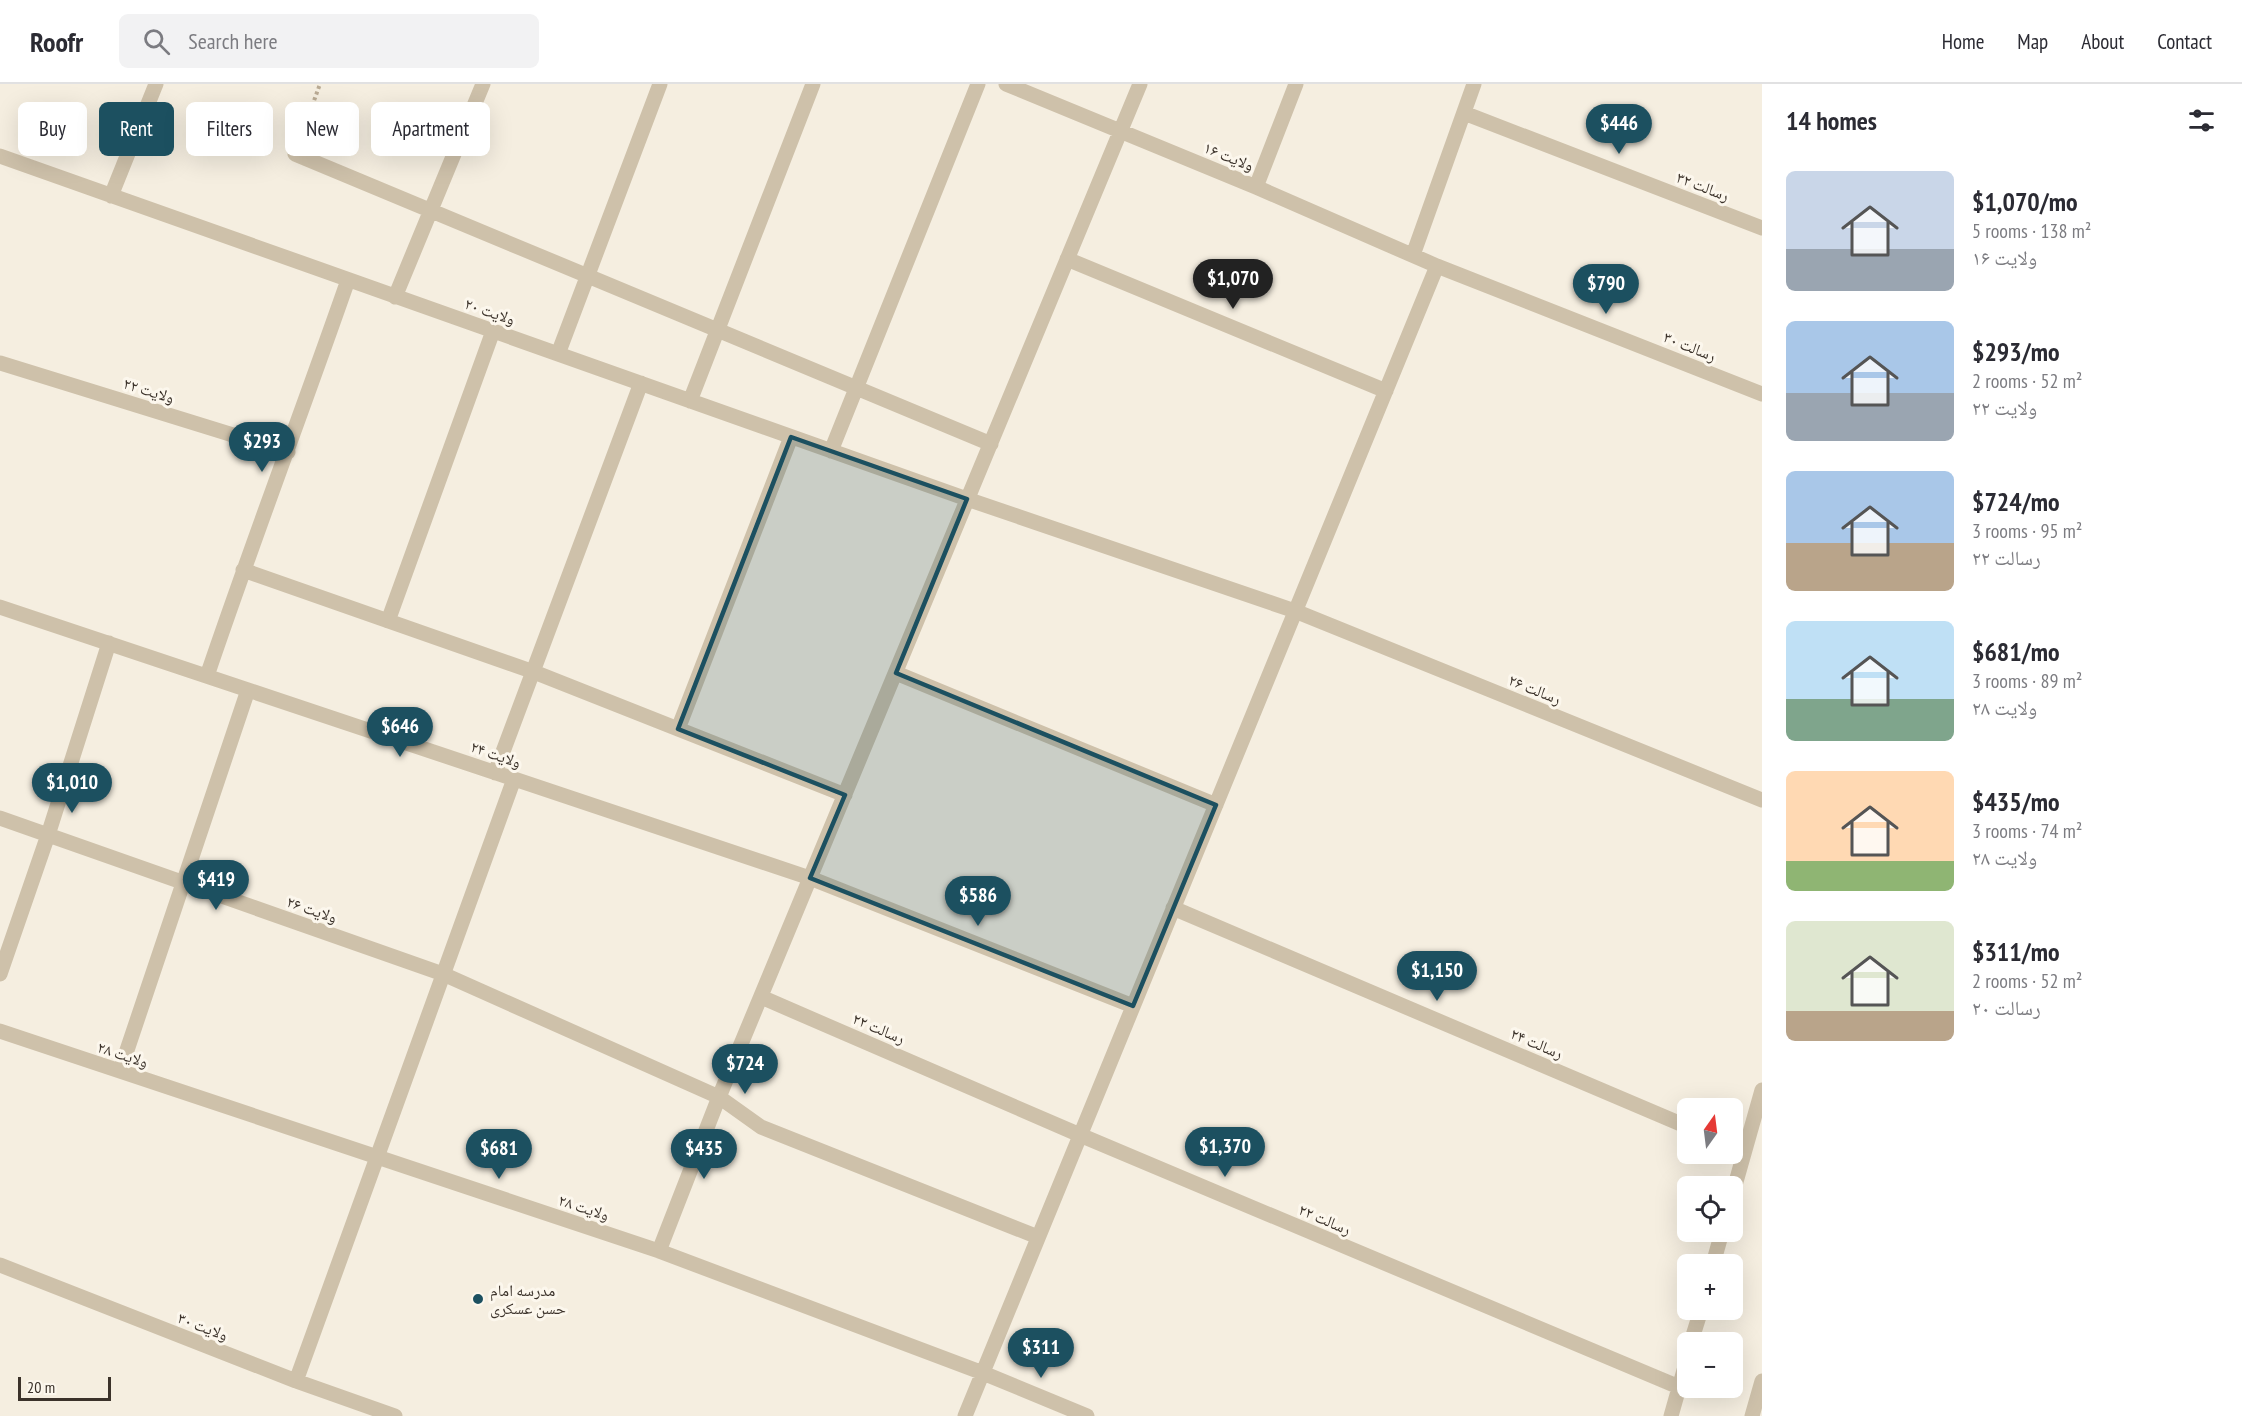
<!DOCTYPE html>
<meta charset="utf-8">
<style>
:root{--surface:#fff;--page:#f2f2f3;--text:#2b2b33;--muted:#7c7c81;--line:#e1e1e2;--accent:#1c5060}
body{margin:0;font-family:"PT Sans Narrow","Noto Naskh Arabic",sans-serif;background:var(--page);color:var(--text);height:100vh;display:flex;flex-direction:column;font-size:22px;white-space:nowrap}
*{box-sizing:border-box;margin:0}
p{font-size:20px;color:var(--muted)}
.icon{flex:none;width:33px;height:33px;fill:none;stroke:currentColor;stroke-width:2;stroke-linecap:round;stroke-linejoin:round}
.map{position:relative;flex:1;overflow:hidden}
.drawer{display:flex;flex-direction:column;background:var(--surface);width:480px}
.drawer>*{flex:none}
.banner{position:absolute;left:18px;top:18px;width:570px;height:54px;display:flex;gap:12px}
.needle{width:39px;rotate:14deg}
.tools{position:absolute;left:1677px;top:1014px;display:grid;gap:12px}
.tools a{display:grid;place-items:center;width:66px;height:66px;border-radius:9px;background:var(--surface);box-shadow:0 6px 24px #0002;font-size:30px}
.scale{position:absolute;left:18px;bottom:15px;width:93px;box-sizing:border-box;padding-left:6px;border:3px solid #3b322a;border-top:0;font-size:16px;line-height:21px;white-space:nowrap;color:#3b322a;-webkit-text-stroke:4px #fcf7ed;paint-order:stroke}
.price{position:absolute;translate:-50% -51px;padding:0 14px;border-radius:21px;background:var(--accent);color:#fff;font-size:20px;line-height:39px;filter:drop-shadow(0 2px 3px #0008)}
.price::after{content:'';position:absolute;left:50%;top:36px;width:18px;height:14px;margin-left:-9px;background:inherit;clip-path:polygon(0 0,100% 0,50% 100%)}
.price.on{background:#222;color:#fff}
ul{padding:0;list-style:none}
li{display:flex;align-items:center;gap:18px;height:150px;padding:0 24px}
li span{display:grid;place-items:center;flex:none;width:168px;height:120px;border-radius:9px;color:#555}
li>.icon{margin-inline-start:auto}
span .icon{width:72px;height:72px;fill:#fffc;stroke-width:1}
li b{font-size:26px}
h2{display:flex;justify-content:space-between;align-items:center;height:72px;padding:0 24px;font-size:26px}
.tag{padding:0 21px;border-radius:9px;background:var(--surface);box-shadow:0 6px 24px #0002;font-size:21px;line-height:54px}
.tag.on{background:var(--accent);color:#fff}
header{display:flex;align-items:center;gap:36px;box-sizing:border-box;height:84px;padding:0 30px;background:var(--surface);border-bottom:2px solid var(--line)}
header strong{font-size:28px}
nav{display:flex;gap:33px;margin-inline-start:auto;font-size:21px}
.search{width:420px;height:54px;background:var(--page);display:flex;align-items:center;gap:15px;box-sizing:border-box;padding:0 21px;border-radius:9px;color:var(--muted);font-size:22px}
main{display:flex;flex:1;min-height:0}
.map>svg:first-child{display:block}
</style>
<header>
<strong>Roofr</strong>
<div class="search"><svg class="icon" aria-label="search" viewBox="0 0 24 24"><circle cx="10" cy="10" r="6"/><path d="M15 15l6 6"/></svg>Search here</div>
<nav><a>Home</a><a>Map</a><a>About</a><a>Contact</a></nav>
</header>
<main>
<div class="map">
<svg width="1762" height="1332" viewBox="0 0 1762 1332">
<rect width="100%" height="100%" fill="#f5eee0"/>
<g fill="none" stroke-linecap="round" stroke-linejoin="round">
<path stroke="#baab94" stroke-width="4" stroke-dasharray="3 3" stroke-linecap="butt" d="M 302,50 L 320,0"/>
<path stroke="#cec1aa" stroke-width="15" d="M 1006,0 L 1256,103 L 1437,182 L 1762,310
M 1464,29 L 1762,144
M 295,70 L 991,360
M 0,72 L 967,415 L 1295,527 L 1762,716
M 1256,103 L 1296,0
M 111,112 L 156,0
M 1413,171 L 1474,0
M 1067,175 L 1386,307
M 395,213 L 483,0
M 558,270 L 660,0
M 0,279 L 288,368
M 690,317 L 813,0
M 831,367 L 978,0
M 243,486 L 534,588 L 845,711
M 0,523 L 810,794 L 1133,922
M 388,537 L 493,247
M 896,589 L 1216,721
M 207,592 C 252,459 302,328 348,196
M 678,645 L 791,353
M 495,689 L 641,299
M 0,734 L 443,890 L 719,1013 L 761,1043 L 1038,1153
M 1173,824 L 1688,1043
M 0,890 L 48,751 L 109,559
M 761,913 L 1080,1051 L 1679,1303
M 0,947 L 659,1167 L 983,1289 L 1087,1332
M 120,987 L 248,606
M 1732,1112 L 1762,1006
M 659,1167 L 719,1013 L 1140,0
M 1713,1180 L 1722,1148
M 0,1181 L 296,1297 L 395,1332
M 1691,1258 L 1701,1226
M 296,1297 L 514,695
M 965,1332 L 1437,182
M 1671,1332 L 1688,1272
M 1752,1332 L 1762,1297"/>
</g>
<path fill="#1c5060" fill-opacity="0.2" stroke="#1c5060" stroke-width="4.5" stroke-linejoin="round" d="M 791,353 L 967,415 L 896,589 L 1216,721 L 1133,922 L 810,794 L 845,711 L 678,645 Z"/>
<circle fill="#1c5060" stroke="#fcf7ed" stroke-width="2" cx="478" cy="1215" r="6"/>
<g text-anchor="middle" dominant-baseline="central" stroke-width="6" stroke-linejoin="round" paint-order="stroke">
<g font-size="16" fill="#3b322a" stroke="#fcf7ed">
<text transform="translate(1229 72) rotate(22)">ولایت ۱۶</text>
<text transform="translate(1703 102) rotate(21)">رسالت ۳۲</text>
<text transform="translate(490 227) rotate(19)">ولایت ۲۰</text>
<text transform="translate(1690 262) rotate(22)">رسالت ۳۰</text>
<text transform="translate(149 306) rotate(17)">ولایت ۲۲</text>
<text transform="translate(1535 605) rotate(22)">رسالت ۲۶</text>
<text transform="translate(496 670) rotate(19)">ولایت ۲۴</text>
<text transform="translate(312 825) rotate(19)">ولایت ۲۶</text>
<text transform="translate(879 944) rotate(23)">رسالت ۲۲</text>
<text transform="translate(1537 959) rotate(23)">رسالت ۲۴</text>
<text transform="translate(123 970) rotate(18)">ولایت ۲۸</text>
<text transform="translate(584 1123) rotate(18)">ولایت ۲۸</text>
<text transform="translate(1325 1135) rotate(23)">رسالت ۲۲</text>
<text transform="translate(203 1242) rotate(21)">ولایت ۳۰</text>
</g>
<g font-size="16" fill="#3b322a" stroke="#fcf7ed" text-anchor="start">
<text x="490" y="1206">مدرسه امام<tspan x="490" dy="18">حسن عسکری</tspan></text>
</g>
</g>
</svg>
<div class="tools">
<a><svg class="needle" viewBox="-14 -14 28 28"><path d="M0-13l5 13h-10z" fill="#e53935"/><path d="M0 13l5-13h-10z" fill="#7c7c81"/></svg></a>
<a><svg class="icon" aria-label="locate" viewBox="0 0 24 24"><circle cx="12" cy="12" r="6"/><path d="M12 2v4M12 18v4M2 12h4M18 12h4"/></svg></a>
<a>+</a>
<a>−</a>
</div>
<div class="scale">20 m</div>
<b class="price" style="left:1619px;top:71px">$446</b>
<b class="price on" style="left:1233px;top:226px">$1,070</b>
<b class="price" style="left:1606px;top:231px">$790</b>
<b class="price" style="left:262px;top:389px">$293</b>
<b class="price" style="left:400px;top:674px">$646</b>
<b class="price" style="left:72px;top:730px">$1,010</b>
<b class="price" style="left:216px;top:827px">$419</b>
<b class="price" style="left:978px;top:843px">$586</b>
<b class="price" style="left:1437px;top:918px">$1,150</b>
<b class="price" style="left:745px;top:1011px">$724</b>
<b class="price" style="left:1225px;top:1094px">$1,370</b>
<b class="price" style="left:499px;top:1096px">$681</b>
<b class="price" style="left:704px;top:1096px">$435</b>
<b class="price" style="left:1041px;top:1295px">$311</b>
<div class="banner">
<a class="tag">Buy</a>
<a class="tag on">Rent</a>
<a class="tag">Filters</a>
<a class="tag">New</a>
<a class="tag">Apartment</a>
</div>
</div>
<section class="drawer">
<h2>14 homes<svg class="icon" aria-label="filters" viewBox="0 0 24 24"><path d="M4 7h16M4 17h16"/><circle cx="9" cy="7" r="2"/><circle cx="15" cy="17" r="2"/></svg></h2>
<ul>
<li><span style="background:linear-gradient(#c9d6e8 65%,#9aa5b1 0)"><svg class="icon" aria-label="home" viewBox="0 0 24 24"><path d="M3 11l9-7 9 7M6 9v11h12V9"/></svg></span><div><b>$1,070/mo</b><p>5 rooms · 138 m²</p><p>ولایت ۱۶</p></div></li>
<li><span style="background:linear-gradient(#a9c7e8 60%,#9aa5b1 0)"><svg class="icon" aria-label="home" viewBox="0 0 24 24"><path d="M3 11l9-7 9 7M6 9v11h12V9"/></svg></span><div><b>$293/mo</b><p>2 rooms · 52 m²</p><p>ولایت ۲۲</p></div></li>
<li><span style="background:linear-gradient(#a9c7e8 60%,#b9a48a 0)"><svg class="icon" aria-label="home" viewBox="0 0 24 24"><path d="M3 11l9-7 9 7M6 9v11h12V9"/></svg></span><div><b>$724/mo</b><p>3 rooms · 95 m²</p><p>رسالت ۲۲</p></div></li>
<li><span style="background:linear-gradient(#bfe0f5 65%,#7fa58c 0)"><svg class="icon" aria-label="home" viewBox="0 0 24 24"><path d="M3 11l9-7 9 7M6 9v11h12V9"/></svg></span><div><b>$681/mo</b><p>3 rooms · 89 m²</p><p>ولایت ۲۸</p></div></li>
<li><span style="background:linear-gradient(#ffd9b3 75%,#8fb573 0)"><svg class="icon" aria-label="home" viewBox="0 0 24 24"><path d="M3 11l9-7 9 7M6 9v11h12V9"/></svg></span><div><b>$435/mo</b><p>3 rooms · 74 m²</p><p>ولایت ۲۸</p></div></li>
<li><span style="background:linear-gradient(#dfe7d0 75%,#b9a48a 0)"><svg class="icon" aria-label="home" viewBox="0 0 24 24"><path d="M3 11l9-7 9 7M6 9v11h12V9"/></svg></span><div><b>$311/mo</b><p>2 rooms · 52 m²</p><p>رسالت ۲۰</p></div></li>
</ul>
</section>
</main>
